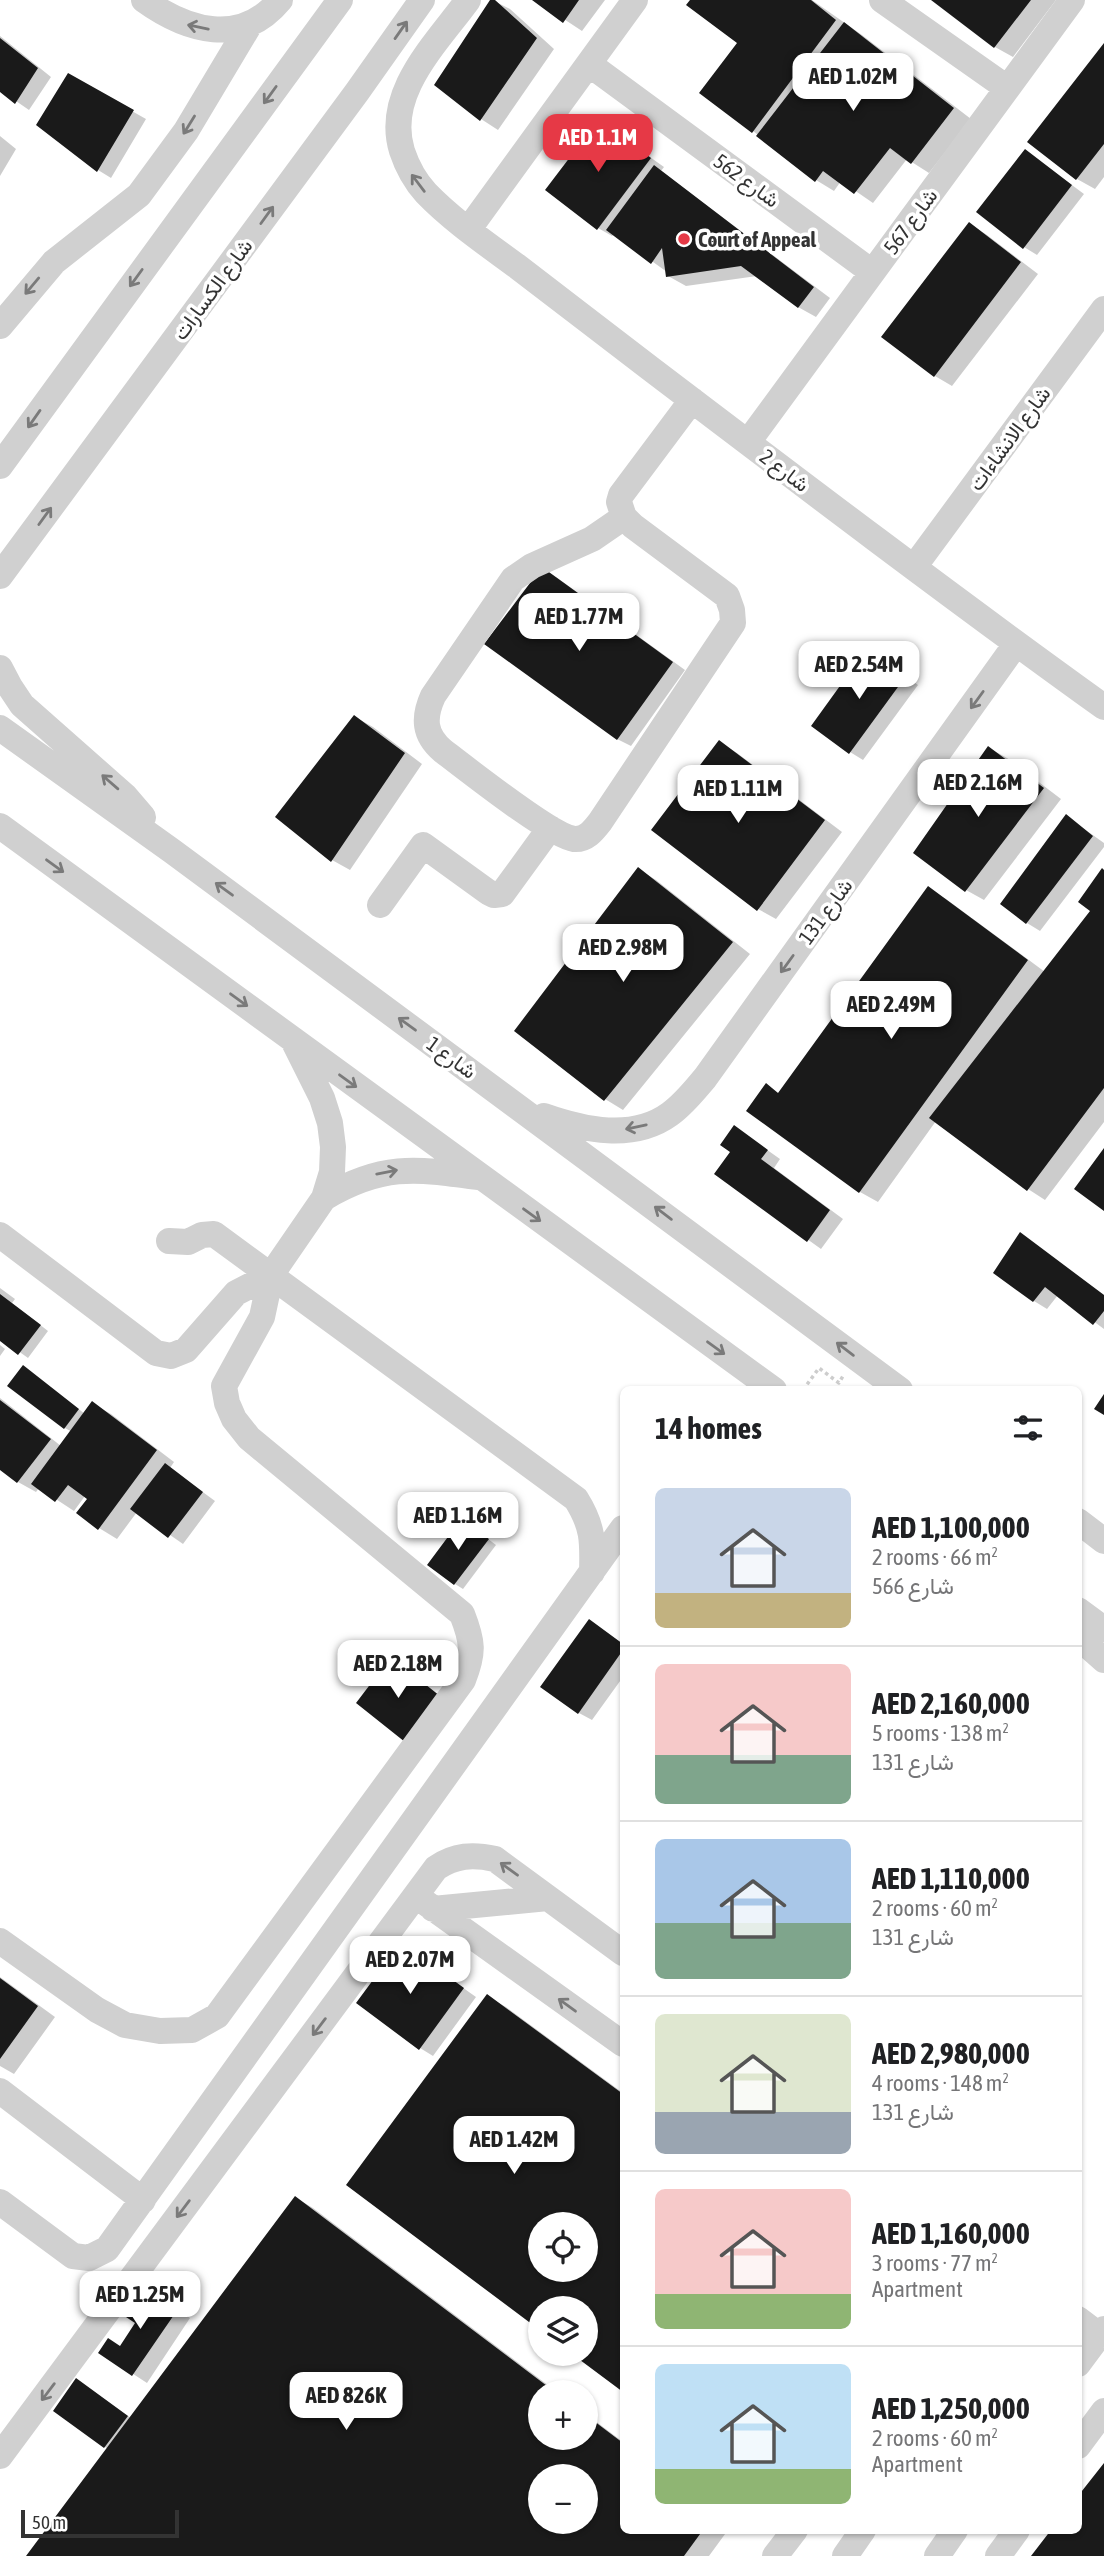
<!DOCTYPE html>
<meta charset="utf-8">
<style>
:root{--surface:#fff;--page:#f2f2f2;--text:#202124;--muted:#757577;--line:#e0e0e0;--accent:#e63946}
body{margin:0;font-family:"Asap Condensed",Vazirmatn,sans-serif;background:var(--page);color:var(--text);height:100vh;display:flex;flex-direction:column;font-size:26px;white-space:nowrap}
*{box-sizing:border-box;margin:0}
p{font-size:23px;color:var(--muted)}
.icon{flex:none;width:38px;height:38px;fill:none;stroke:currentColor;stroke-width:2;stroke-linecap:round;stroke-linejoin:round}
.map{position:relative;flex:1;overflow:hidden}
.side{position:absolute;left:620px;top:1386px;width:462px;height:1148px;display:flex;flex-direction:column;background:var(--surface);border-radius:10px;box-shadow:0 2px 5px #0004}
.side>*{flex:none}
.controls{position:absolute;left:528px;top:2212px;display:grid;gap:14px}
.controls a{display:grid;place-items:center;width:70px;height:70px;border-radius:50%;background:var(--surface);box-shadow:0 2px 5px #0004;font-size:35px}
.scale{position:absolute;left:21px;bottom:18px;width:158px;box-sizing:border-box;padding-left:7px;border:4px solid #333;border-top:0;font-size:19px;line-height:24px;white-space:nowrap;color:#333;-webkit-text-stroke:5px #fff;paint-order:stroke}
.price{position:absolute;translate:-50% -60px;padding:0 16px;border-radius:14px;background:#fff;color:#222;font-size:23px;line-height:46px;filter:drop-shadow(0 2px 4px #0008)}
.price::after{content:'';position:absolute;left:50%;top:42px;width:21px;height:16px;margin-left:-10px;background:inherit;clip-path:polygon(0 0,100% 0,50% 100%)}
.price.selected{background:var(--accent);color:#fff}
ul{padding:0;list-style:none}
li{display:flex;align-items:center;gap:21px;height:175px;padding:0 35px}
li+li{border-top:2px solid var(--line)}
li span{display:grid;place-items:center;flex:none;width:196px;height:140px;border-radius:10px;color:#555}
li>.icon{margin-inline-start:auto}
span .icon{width:84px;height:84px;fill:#fffc;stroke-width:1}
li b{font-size:30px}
h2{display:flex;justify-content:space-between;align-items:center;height:84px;padding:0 35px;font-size:30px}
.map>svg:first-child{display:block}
</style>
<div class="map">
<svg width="1104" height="2556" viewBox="0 0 1104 2556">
<rect width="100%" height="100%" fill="#fff"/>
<path fill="#0003" fill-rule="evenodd" d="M 492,0 L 510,9 L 554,49 L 498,130 L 481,119 Z
M 535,0 L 605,0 L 582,31 Z
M 692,0 L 812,0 L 862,35 L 971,119 L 929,173 L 907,159 L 873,203 L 841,181 L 834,191 L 816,180 L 753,131 L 739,43 Z
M 934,0 L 1056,0 L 1013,57 L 995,47 Z
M 0,36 L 51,77 L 29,110 L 0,90 Z
M 1104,45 L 1104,177 L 1095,189 L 1077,179 Z
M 68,75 L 146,119 L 111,178 L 98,170 Z
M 599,121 L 664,167 L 661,171 L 830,298 L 816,317 L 798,307 L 757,276 L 686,286 L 668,276 L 667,272 L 614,234 L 612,236 L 598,228 L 548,190 Z
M 0,136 L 16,149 L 0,176 Z
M 1026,151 L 1084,194 L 1037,255 L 1024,247 Z
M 970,224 L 987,235 L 1038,274 L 952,386 L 935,376 Z
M 556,577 L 685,670 L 631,746 L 617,739 Z
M 881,657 L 918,685 L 863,760 L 850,752 Z
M 355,717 L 373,727 L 422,764 L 350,870 L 332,860 Z
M 719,742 L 737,753 L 842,832 L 776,919 L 758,909 Z
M 989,748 L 1007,758 L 1061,799 L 984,900 L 966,890 Z
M 1066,816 L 1104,843 L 1104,847 L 1040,931 L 1027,923 Z
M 638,869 L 656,880 L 750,954 L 623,1110 L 605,1099 Z
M 1104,871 L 1104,1122 L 1045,1200 L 1028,1189 L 936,1121 L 878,1202 L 860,1192 L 766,1086 L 780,1094 L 928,889 L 946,899 L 1045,972 L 1093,911 Z
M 735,1127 L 780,1159 L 774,1168 L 843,1219 L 821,1249 L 716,1174 L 732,1152 Z
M 1021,1235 L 1104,1295 L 1104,1329 L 1058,1295 L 1047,1309 L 1034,1301 Z
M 0,1288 L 15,1299 L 12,1303 L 48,1331 L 28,1358 L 0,1338 Z
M 0,1345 L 5,1349 L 0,1356 Z
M 32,1373 L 85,1414 L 93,1404 L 111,1414 L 174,1462 L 170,1468 L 215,1501 L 183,1544 L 137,1512 L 117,1539 L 99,1528 L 89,1498 L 85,1496 L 74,1511 L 39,1488 L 36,1492 L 18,1482 L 0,1468 L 0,1398 L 61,1446 L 72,1432 L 65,1428 Z
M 471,1526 L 496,1545 L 463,1589 L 455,1584 Z
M 589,1621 L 623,1644 L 623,1677 L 592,1720 L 579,1713 Z
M 401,1944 L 476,1997 L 433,2056 L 420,2048 Z
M 0,1977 L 55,2017 L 14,2074 L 0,2066 Z
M 488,1997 L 506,2007 L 623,2093 L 623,2390 L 574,2354 L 586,2354 L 586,2308 L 541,2308 ZM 541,2224 L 586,2224 L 586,2270 L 541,2270 Z
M 296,2198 L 313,2208 L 557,2392 L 541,2392 L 541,2438 L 586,2438 L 586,2414 L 623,2442 L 623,2530 L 728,2530 L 709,2556 L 28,2556 L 108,2449 L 55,2411 L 77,2380 L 131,2418 ZM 541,2476 L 586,2476 L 586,2522 L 541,2522 Z
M 157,2295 L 190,2318 L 147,2383 L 101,2353 L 121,2348 Z"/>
<path fill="#1a1a1a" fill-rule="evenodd" d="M 490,0 L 495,0 L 537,38 L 480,121 L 434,85 Z
M 532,0 L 579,0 L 563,23 Z
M 690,0 L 811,0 L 836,20 L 752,133 L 699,93 L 737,43 L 686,5 Z
M 931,0 L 1031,0 L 994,48 Z
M 844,22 L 954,108 L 911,164 L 890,148 L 854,194 L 823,171 L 815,182 L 756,136 Z
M 0,38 L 38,68 L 15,104 L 0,92 Z
M 1104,43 L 1104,144 L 1076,180 L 1027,142 Z
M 68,73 L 134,110 L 97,172 L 36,125 Z
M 599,119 L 651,158 L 597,230 L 545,190 Z
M 1025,149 L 1072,185 L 1023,249 L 976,212 Z
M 654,165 L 814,287 L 798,308 L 741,266 L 666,277 L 662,248 L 651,264 L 606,230 Z
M 969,222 L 1021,262 L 934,377 L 881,337 Z
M 542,567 L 673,662 L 617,740 L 484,644 Z
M 868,647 L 906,676 L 849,754 L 811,726 Z
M 354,715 L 405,753 L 331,862 L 275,817 Z
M 719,740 L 825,820 L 757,911 L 651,830 Z
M 988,746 L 1044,788 L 965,892 L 913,853 Z
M 1066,814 L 1093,836 L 1026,924 L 1000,904 Z
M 638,867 L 733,942 L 604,1101 L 514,1031 Z
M 1102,868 L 1104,870 L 1104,1088 L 1027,1191 L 929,1118 L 1090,911 L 1078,902 Z
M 928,886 L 1028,960 L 859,1193 L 746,1111 L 766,1083 L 778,1093 Z
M 734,1125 L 768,1150 L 761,1159 L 830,1210 L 807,1242 L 714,1174 L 730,1152 L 720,1145 Z
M 1104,1148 L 1104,1211 L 1074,1189 Z
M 1020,1232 L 1104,1295 L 1104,1311 L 1093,1325 L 1045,1287 L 1033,1302 L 993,1273 Z
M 0,1294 L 41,1325 L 18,1355 L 0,1341 Z
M 23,1365 L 79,1409 L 64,1429 L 7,1386 Z
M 1104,1394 L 1104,1415 L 1094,1409 Z
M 0,1400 L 51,1439 L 17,1483 L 0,1470 Z
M 92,1401 L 157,1450 L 98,1530 L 76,1513 L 87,1499 L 68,1485 L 55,1502 L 31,1484 Z
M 165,1463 L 203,1492 L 168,1538 L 130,1509 Z
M 462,1518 L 489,1539 L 454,1585 L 427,1565 Z
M 589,1619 L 623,1644 L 623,1650 L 578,1714 L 540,1687 Z
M 391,1657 L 440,1696 L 405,1742 L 356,1703 Z
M 401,1942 L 464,1988 L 419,2050 L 356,2003 Z
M 0,1978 L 38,2006 L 0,2059 Z
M 487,1994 L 623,2094 L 623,2392 L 572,2354 L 586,2354 L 586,2308 L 541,2308 L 541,2331 L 346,2185 ZM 541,2224 L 586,2224 L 586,2270 L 541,2270 Z
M 295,2196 L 555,2392 L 541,2392 L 541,2438 L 586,2438 L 586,2415 L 623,2443 L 623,2530 L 703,2530 L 684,2556 L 26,2556 ZM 541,2476 L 586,2476 L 586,2522 L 541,2522 Z
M 144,2285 L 178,2309 L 132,2376 L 98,2353 L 108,2338 L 120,2346 L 135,2323 L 123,2315 Z
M 76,2378 L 128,2416 L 104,2448 L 53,2411 Z
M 1104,2463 L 1104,2556 L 1031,2556 L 1051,2530 L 1078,2530 L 1078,2496 Z"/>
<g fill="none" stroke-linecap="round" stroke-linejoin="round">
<path stroke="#cdcdcd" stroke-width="3.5" stroke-dasharray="3.5 3.5" stroke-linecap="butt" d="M 803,1390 L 819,1368 L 839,1383 L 843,1376"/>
<path stroke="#d0d0d0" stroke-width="26" d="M 144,0 C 187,31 241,47 280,0
M 468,0 C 436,44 384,93 402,151 C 407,166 415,181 426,193 C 453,221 487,244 518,267 C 562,301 607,335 651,369 C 801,483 951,597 1104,707
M 882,0 L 1007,88
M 589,64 L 872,272
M 468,230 L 635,0
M 0,326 L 54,262 L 139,195 L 186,131 L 250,24
M 748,442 L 1072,0
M 0,466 L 340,0
M 624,517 L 592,539 L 532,566 L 513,579 L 433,696 C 423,718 424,735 443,751 C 467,769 551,836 574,839 C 586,840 593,831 600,822 L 733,623 L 732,610 L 727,596 L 633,526 L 624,517 L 619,502 L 621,495 L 692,400
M 914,567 L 1104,309
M 0,576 L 357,92 L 422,0
M 0,668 L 10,687 L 22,705 L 125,796 L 143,817
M 0,728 L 172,851 L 900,1390
M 0,826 L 774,1390
M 380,905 L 423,845 L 488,892 L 494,895 L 502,894 L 550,828
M 544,1116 C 584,1130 633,1141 670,1114 C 684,1104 694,1091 705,1078 L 1016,644
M 324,1198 C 381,1164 414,1168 477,1177
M 0,1235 L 156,1353 L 171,1356 L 186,1350 L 236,1293 L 271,1275
M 169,1241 L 188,1242 L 202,1235 L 214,1234 L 576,1499 C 593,1526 593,1541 592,1572
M 1078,1521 L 1104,1541
M 1078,1610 L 1104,1629
M 1078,1637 L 1104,1660
M 416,1896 L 623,2044
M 433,1909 L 548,1898
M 0,1941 L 97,2010 L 125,2025 L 160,2031 L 192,2030 L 217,2016 L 463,1680 C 474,1652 473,1642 462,1614 L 249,1438 L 234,1419 L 227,1403 L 224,1386 L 262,1317 L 271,1275 L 324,1198 L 332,1172 L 333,1147 L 330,1123 L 322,1098 L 293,1040
M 0,2091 L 143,2200
M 0,2202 L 73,2256 L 89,2258 L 107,2249 L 623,1528
M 1078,2319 L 1099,2335
M 1078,2364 L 1104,2329
M 1078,2446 L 1104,2411
M 0,2456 L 436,1868 C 455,1855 473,1854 495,1859 L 623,1953
M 775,2556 L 795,2530
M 845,2556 L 863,2530
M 937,2556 L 955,2530
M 998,2556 L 1017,2530"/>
</g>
<defs><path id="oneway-shaft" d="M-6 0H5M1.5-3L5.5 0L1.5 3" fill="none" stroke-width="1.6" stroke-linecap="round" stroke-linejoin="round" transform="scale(1.75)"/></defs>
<g stroke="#7a7a7a">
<use href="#oneway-shaft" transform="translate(198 27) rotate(-168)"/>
<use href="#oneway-shaft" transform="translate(401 30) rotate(-55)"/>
<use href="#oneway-shaft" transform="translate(270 95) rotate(126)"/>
<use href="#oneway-shaft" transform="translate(189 125) rotate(122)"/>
<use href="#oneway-shaft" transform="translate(418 183) rotate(-127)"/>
<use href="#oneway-shaft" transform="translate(267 215) rotate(-54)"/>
<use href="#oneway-shaft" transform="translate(136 278) rotate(126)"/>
<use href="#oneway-shaft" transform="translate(32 286) rotate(130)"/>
<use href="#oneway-shaft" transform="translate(34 419) rotate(125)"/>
<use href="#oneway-shaft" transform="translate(45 516) rotate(-54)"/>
<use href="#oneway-shaft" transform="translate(977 700) rotate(126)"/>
<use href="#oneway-shaft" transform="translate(110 782) rotate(-139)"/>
<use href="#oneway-shaft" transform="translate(55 866) rotate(36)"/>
<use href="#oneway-shaft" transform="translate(224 889) rotate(-144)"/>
<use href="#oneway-shaft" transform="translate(787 964) rotate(126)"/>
<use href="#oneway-shaft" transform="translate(239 1000) rotate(36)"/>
<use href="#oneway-shaft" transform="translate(407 1024) rotate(-144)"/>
<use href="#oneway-shaft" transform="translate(348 1081) rotate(36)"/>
<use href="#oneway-shaft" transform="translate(636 1127) rotate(168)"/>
<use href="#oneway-shaft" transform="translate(387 1172) rotate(-11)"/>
<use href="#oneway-shaft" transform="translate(663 1213) rotate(-143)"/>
<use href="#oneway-shaft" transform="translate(532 1215) rotate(36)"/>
<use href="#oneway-shaft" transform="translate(716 1348) rotate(36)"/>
<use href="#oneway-shaft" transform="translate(845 1349) rotate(-143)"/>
<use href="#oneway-shaft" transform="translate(509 1869) rotate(-144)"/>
<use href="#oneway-shaft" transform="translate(567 2005) rotate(-144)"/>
<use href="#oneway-shaft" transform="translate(319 2027) rotate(127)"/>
<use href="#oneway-shaft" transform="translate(183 2209) rotate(127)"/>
<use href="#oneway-shaft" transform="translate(48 2392) rotate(127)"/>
</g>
<circle fill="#e63946" stroke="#fff" stroke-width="2.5" cx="684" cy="239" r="7"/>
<g text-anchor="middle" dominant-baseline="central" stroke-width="7" stroke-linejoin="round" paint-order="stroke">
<g font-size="21" fill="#333" stroke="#fff">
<text transform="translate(747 180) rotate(36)">شارع 562</text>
<text transform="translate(910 221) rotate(-54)">شارع 567</text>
<text transform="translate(212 289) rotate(-54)">شارع الكسارات</text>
<text transform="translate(1009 438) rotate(-54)">شارع الانشاءات</text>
<text transform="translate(785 470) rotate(37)">شارع 2</text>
<text transform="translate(825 911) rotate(-54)">شارع 131</text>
<text transform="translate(452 1057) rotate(36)">شارع 1</text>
</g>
<g font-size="21" font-weight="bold" fill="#333" stroke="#fff" text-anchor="start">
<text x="698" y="239">Court of Appeal</text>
</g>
</g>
</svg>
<div class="controls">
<a><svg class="icon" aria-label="locate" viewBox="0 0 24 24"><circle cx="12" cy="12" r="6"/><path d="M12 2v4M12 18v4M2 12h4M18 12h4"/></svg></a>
<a><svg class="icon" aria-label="layers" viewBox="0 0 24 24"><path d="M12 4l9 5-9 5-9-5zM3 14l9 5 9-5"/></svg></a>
<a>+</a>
<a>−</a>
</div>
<div class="scale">50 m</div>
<b class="price" style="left:853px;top:113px">AED 1.02M</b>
<b class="price selected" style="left:598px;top:174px">AED 1.1M</b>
<b class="price" style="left:579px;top:653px">AED 1.77M</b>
<b class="price" style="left:859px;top:701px">AED 2.54M</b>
<b class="price" style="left:978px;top:819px">AED 2.16M</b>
<b class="price" style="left:738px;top:825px">AED 1.11M</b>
<b class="price" style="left:623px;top:984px">AED 2.98M</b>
<b class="price" style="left:891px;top:1041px">AED 2.49M</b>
<b class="price" style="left:458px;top:1552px">AED 1.16M</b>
<b class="price" style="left:398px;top:1700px">AED 2.18M</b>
<b class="price" style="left:410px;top:1996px">AED 2.07M</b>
<b class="price" style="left:514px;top:2176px">AED 1.42M</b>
<b class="price" style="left:140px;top:2331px">AED 1.25M</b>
<b class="price" style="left:346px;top:2432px">AED 826K</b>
<section class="side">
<h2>14 homes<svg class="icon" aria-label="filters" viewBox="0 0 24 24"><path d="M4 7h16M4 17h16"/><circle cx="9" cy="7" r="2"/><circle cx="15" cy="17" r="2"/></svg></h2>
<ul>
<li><span style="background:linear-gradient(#c9d6e8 75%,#c2b280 0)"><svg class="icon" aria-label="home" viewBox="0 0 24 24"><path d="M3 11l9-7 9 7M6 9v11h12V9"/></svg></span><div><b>AED 1,100,000</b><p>2 rooms · 66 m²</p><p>شارع 566</p></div></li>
<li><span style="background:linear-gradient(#f6c9c9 65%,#7fa58c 0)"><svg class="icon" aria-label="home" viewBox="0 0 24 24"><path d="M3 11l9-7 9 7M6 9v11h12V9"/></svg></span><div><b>AED 2,160,000</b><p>5 rooms · 138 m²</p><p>شارع 131</p></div></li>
<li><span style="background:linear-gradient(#a9c7e8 60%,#7fa58c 0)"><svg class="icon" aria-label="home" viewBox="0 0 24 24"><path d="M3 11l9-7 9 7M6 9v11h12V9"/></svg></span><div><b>AED 1,110,000</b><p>2 rooms · 60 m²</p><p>شارع 131</p></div></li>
<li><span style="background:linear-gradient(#dfe7d0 70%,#9aa5b1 0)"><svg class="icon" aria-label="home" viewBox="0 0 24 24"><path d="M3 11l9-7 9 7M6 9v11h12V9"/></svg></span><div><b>AED 2,980,000</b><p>4 rooms · 148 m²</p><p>شارع 131</p></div></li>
<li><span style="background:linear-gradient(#f6c9c9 75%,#8fb573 0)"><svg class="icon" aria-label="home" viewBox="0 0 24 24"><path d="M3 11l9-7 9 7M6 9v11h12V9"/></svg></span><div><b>AED 1,160,000</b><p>3 rooms · 77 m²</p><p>Apartment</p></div></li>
<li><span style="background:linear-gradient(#bfe0f5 75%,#8fb573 0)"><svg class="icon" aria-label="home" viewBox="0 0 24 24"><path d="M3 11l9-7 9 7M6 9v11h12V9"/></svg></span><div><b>AED 1,250,000</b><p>2 rooms · 60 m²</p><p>Apartment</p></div></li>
</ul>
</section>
</div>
